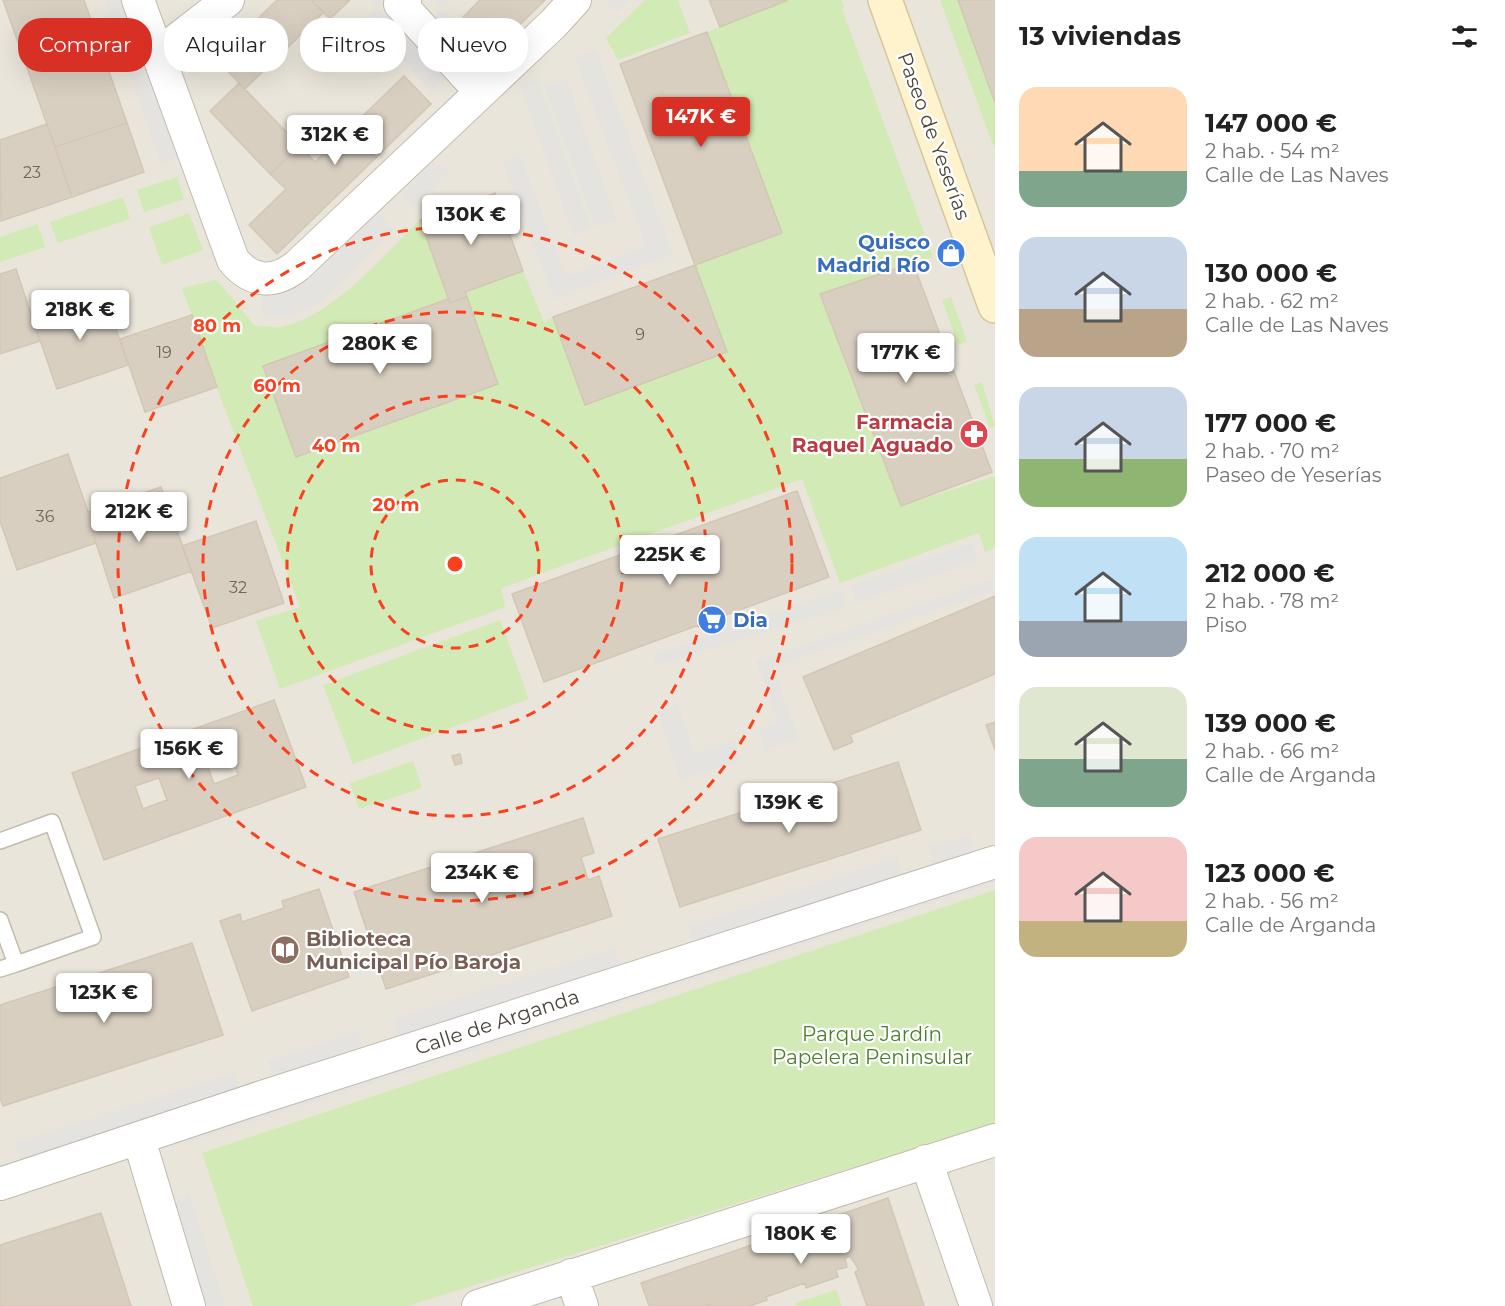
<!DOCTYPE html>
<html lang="es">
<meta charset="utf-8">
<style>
:root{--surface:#fff;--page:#f2f2f2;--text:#222;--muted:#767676;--accent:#d93025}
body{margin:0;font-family:Montserrat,sans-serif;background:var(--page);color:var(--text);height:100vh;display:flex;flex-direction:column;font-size:22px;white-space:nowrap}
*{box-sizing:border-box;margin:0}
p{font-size:20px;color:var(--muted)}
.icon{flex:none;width:33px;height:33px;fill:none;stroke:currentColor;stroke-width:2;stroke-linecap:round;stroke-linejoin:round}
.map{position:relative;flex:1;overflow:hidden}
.side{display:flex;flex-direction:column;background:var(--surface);width:510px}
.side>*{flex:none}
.banner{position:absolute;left:18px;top:18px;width:570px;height:54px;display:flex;gap:12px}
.price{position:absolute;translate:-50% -51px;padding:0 14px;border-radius:6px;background:#fff;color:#222;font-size:20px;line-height:39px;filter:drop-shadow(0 2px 3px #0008)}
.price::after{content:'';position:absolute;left:50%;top:36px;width:18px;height:14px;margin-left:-9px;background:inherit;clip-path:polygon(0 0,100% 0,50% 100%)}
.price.active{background:var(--accent);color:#fff}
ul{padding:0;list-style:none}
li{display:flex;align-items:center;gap:18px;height:150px;padding:0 24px}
li span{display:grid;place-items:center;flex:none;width:168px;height:120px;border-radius:18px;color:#555}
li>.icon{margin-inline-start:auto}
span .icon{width:72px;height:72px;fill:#fffc;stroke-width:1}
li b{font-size:26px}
h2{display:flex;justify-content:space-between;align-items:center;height:72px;padding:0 24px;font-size:26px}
.chip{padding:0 21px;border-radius:24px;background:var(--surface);box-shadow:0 6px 24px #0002;font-size:21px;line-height:54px}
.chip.active{background:var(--accent);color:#fff}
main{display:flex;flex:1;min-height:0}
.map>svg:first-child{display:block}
</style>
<main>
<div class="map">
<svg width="995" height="1306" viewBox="0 0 995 1306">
<rect width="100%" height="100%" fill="#f6f3ec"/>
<path fill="#eae5da" d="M 0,0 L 943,0 L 995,135 L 995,1306 L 0,1306 Z"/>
<path fill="#d2eab5" d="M 645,0 L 678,0 L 690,33 L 618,60 L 606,38 Z
M 788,0 L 841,0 L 844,7 L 842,9 L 933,257 L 820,295 L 901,506 L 995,476 L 995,548 L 985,552 L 979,533 L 840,583 L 802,479 L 501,588 L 505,607 L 280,689 L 256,621 L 300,607 L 218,391 L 182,288 L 217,280 L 255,326 C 263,326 271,328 278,327 C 326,323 386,253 420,220 L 448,299 L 263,366 L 297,457 L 498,384 L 465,292 L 523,271 L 544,322 L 553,317 L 585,404 L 727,352 L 695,265 L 781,232 L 707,32 Z
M 940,0 L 995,0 L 995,149 L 989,134 Z
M 177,177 L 184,199 L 144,212 L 137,190 Z
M 123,197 L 130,219 L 58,243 L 50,222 Z
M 189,213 L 203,250 L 162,265 L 149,228 Z
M 38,224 L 45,247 L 0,262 L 0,237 Z
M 951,297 L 967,341 L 958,345 L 942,300 Z
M 982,382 L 995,426 L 990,428 L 974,385 Z
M 500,620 L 529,699 L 353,764 L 323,685 Z
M 413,761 L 422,788 L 359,809 L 350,783 Z
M 995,890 L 995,1123 L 407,1306 L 253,1306 L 202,1153 Z
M 836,1290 L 842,1306 L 796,1306 L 795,1303 Z"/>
<path fill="#e5e3e0" d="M 104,0 L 125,0 L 179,158 L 161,164 Z
M 371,0 L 387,0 L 379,8 L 447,77 L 432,91 L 364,21 L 378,8 Z
M 434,0 L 451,0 L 443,9 L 478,48 L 465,61 L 429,23 L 442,9 Z
M 604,0 L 629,0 L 616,13 Z
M 596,50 L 673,255 L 554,299 L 502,161 L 520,155 L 566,276 L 646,246 L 575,58 Z
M 537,77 L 591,228 L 574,237 L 520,86 Z
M 566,79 L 617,221 L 595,227 L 544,86 Z
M 432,163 L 451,169 L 415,207 L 400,198 Z
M 379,214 L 394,229 L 321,302 L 288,317 L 261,313 L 263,293 L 286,293 L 306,283 Z
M 973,542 L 978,561 L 857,603 L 851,586 Z
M 995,578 L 995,590 L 773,668 L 799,739 L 766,750 L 759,731 L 778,723 L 756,661 Z
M 841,590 L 846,607 L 656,666 L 653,655 Z
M 677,704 L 695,754 L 734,740 L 741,759 L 681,781 L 657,711 Z
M 969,835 L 976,853 L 934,867 L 928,847 Z
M 897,857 L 904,876 L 693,945 L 688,926 Z
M 995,872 L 995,883 L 185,1144 L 182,1134 Z
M 613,948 L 621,968 L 399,1041 L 394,1019 Z
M 358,1031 L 365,1051 L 274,1080 L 268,1061 Z
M 234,1072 L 240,1091 L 21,1162 L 15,1143 Z
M 189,1192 L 225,1306 L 202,1306 L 169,1206 Z"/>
<path fill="#d8cfc1" stroke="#d3c7b4" stroke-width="1.5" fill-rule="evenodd" d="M 3,0 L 84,0 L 127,123 L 55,147 Z
M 277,0 L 311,0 L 324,12 L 245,89 L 216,59 Z
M 311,0 L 350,0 L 330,19 Z
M 480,0 L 545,0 L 501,43 L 497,39 L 491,46 L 463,17 Z
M 709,0 L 788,0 L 720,27 Z
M 958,0 L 995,0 L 995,103 Z
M 707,32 L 782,233 L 695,265 L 620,64 Z
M 404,76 L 431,104 L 277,254 L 249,225 L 286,189 L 270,174 L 300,146 L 315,162 Z
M 239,83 L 300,146 L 270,174 L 210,111 Z
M 127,123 L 144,172 L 72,197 L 55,147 Z
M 47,124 L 72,197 L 1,221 L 0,140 Z
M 495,193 L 523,271 L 465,292 L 467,297 L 450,303 L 420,220 Z
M 913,263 L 992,472 L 901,506 L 820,294 Z
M 695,265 L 727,352 L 585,405 L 553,317 Z
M 16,269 L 40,341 L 0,354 L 0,274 Z
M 104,293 L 128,365 L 57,389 L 32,317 Z
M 467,297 L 498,384 L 296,457 L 263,366 L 448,299 L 450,303 Z
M 192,315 L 217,387 L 145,412 L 120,339 Z
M 68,454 L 88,512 L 96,543 L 17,570 L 0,521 L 0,478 Z
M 161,487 L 192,571 L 114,598 L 96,543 L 88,512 Z
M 797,491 L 829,577 L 544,682 L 512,594 Z
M 256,521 L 284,603 L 212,628 L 182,546 Z
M 995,596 L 995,674 L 850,735 L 853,742 L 834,750 L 803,677 Z
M 274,700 L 306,787 L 104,860 L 72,773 ZM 230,752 L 238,775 L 214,784 L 206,761 ZM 159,778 L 167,800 L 143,809 L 135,786 Z
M 995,722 L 995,750 L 986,725 Z
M 460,754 L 462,763 L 455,765 L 452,756 Z
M 898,762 L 921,830 L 680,907 L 658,839 Z
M 583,818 L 594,853 L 581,857 L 588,880 L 599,876 L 612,916 L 386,989 L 354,892 Z
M 319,889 L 349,977 L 252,1011 L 220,921 L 240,914 L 242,922 L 284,908 L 282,901 Z
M 192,943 L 223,1035 L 3,1106 L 0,1098 L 0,1005 Z
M 888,1198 L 924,1306 L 867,1306 L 855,1272 L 859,1270 L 850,1256 L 845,1258 L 847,1267 L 836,1270 L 838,1277 L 806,1288 L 805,1283 L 766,1297 L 767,1300 L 750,1306 L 710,1306 L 710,1304 L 706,1306 L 649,1306 L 641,1283 Z
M 101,1213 L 131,1306 L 0,1306 L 0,1245 Z"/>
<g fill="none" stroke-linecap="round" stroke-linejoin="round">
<g stroke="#c2bbae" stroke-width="18">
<path id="lane" d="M 0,841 L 52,822 L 93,937 L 16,964 L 0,920
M 0,969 L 16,964"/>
</g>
<g stroke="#c2bbae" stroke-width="34">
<path id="street" d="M 138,0 L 233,260 C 252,283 274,284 297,266 L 553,24 L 575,0
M 405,0 L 400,4 L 481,92
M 157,55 L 228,0
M 139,1139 L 189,1306
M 926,1161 L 976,1306
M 0,1184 L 262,1097 L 995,862
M 571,1275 L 582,1306
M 478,1306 L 995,1140"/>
</g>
<g stroke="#d6c79b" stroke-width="36">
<path id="secondary" d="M 885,0 L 995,306"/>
</g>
<use href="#lane" stroke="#fff" stroke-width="15"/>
<use href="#street" stroke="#fff" stroke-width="32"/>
<use href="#secondary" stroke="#fff3cd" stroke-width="33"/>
</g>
<g fill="none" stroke="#fc3f1d" stroke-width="3" stroke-dasharray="10 8">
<circle cx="455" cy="564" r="84"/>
<circle cx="455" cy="564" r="168"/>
<circle cx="455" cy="564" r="252"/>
<circle cx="455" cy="564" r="337"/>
</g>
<defs>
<g id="shop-disc" transform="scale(1.5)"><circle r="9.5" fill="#3f7fe0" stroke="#fff"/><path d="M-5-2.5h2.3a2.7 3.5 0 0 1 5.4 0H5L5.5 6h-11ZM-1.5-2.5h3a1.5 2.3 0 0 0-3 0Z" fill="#fff"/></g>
<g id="pharmacy-disc" transform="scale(1.5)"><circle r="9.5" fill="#e0444e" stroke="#fff"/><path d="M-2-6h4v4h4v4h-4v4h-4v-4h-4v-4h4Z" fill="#fff"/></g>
<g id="supermarket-disc" transform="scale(1.5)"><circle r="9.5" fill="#3f7fe0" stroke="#fff"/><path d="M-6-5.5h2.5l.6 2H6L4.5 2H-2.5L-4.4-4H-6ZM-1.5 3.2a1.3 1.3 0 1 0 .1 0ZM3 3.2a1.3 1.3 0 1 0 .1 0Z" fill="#fff"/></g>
<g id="library-disc" transform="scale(1.5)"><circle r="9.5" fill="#8d6e63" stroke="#fff"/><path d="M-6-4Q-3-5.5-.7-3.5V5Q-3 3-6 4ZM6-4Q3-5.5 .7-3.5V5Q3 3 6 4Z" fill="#fff"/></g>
</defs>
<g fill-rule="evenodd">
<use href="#shop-disc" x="951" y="253"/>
<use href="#pharmacy-disc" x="974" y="434"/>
<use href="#supermarket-disc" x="712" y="620"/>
<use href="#library-disc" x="285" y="950"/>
</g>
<g text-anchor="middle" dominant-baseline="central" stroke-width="4.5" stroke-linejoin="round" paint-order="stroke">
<g font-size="16" fill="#6e675b">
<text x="32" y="172">23</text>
<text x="640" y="334">9</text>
<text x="164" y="352">19</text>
<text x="45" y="516">36</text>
<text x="238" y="587">32</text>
</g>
<g font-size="20" fill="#4b4439" stroke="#fff">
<text transform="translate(934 136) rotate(70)">Paseo de Yeserías</text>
<text transform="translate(497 1022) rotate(-18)">Calle de Arganda</text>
</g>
<g font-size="20" font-weight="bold" fill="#366cbe" stroke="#fff" text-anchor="end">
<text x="930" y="242">Quisco<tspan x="930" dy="23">Madrid Río</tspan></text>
<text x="733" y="620" text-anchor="start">Dia</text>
</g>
<g font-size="20" font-weight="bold" fill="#be3a42" stroke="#fff" text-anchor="end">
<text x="953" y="422">Farmacia<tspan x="953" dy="23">Raquel Aguado</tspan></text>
</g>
<g font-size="20" font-weight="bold" fill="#785e54" stroke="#fff" text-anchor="start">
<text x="306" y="939">Biblioteca<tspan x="306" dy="23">Municipal Pío Baroja</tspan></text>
</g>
<g font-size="20" fill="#4a7f2a" stroke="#fff">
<text x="872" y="1034">Parque Jardín<tspan x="872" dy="23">Papelera Peninsular</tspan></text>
</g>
</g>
<circle cx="455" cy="564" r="9" fill="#fc3f1d" stroke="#fff" stroke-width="3"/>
<g font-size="18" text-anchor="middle" font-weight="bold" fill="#fc3f1d" stroke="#fff" stroke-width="4.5" stroke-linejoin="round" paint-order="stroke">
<text x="217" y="332">80 m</text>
<text x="277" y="392">60 m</text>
<text x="336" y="452">40 m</text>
<text x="396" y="511">20 m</text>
</g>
</svg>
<b class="price active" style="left:701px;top:148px">147K €</b>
<b class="price" style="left:335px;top:166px">312K €</b>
<b class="price" style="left:471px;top:246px">130K €</b>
<b class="price" style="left:80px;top:341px">218K €</b>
<b class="price" style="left:380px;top:375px">280K €</b>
<b class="price" style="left:906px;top:384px">177K €</b>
<b class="price" style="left:139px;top:543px">212K €</b>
<b class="price" style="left:670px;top:586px">225K €</b>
<b class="price" style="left:189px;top:780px">156K €</b>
<b class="price" style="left:789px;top:834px">139K €</b>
<b class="price" style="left:482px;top:904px">234K €</b>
<b class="price" style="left:104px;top:1024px">123K €</b>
<b class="price" style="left:801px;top:1265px">180K €</b>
<div class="banner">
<a class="chip active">Comprar</a>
<a class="chip">Alquilar</a>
<a class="chip">Filtros</a>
<a class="chip">Nuevo</a>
</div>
</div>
<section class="side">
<h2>13 viviendas<svg class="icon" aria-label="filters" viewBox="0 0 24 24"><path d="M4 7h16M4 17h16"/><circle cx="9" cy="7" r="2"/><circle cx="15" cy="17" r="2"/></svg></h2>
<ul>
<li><span style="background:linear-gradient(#ffd9b3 70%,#7fa58c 0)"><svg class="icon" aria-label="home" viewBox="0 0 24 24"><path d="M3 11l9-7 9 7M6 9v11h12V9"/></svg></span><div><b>147 000 €</b><p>2 hab. · 54 m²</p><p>Calle de Las Naves</p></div></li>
<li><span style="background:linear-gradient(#c9d6e8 60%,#b9a48a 0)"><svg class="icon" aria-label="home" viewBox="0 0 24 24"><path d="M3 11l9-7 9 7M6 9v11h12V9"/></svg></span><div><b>130 000 €</b><p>2 hab. · 62 m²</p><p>Calle de Las Naves</p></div></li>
<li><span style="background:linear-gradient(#c9d6e8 60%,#8fb573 0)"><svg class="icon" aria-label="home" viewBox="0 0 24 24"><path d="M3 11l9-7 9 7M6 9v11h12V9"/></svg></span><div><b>177 000 €</b><p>2 hab. · 70 m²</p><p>Paseo de Yeserías</p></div></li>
<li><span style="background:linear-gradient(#bfe0f5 70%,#9aa5b1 0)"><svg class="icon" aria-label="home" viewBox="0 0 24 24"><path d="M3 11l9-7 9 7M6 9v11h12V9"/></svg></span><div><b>212 000 €</b><p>2 hab. · 78 m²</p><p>Piso</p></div></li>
<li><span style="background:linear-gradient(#dfe7d0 60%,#7fa58c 0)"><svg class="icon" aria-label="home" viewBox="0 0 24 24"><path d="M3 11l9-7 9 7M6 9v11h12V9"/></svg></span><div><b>139 000 €</b><p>2 hab. · 66 m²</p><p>Calle de Arganda</p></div></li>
<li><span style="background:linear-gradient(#f6c9c9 70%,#c2b280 0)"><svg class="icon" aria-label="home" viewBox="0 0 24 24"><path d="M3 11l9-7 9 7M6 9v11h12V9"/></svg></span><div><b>123 000 €</b><p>2 hab. · 56 m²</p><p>Calle de Arganda</p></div></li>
</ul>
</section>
</main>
